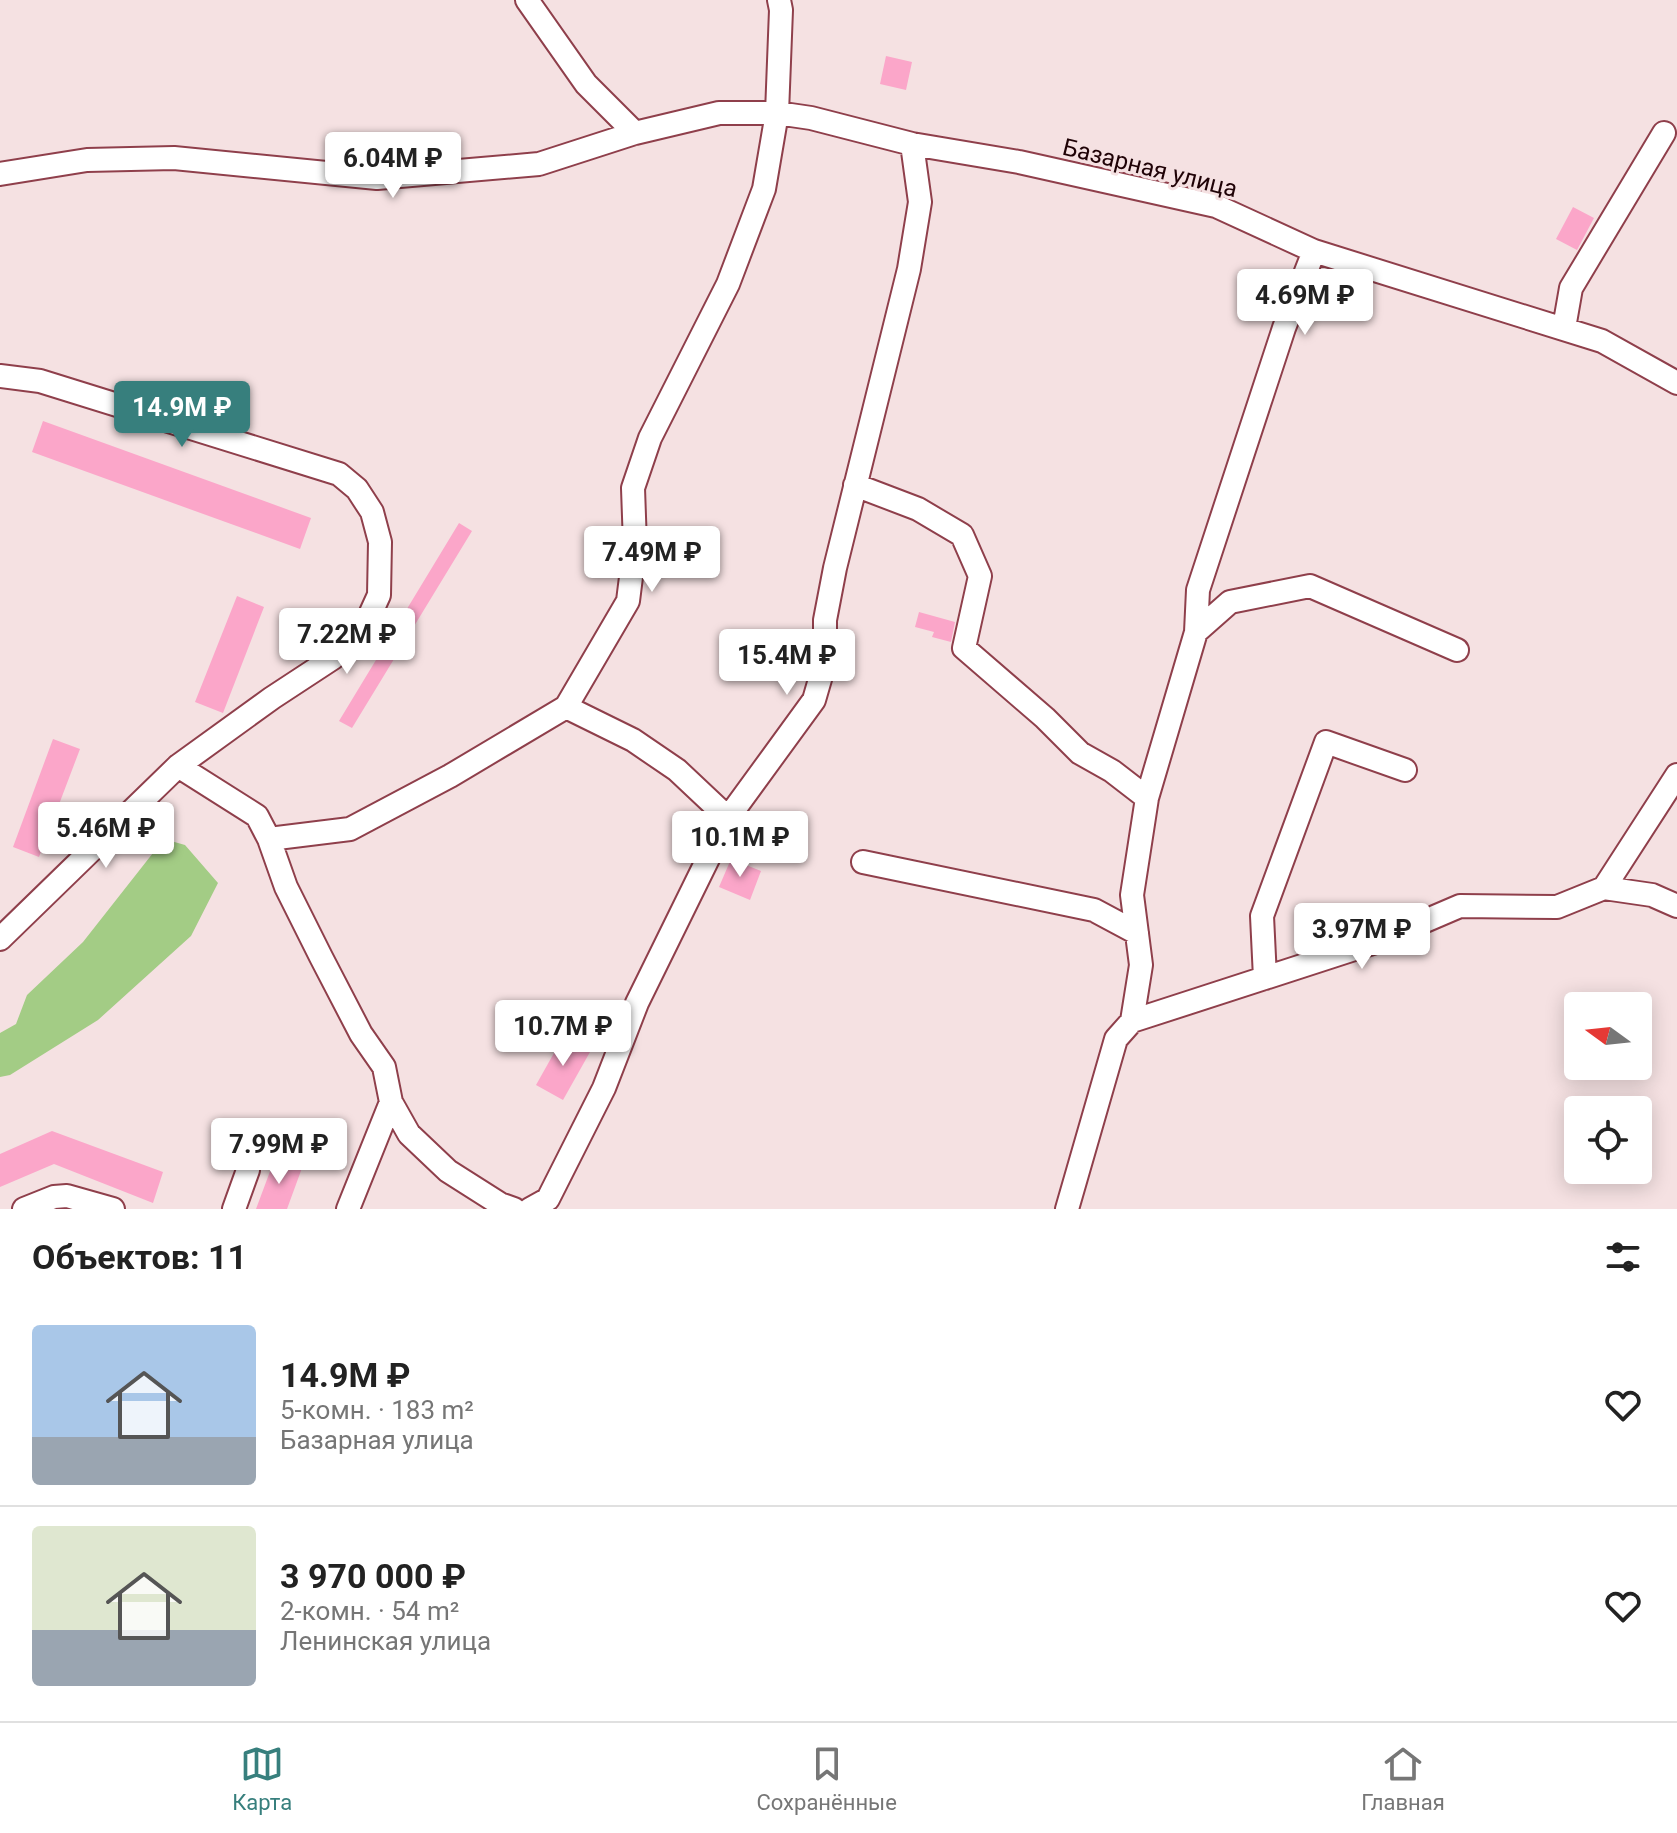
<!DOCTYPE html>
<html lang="ru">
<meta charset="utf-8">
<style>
:root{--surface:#fff;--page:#f2f2f2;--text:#222;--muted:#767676;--line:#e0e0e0;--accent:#377f7d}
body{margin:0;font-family:Roboto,sans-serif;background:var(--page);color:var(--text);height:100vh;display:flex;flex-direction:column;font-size:30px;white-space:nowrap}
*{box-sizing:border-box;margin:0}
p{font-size:26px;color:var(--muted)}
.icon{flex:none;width:44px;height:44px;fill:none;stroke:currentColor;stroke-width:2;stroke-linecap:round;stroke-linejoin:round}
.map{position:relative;height:1209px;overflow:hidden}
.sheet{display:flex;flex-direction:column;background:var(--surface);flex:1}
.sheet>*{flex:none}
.needle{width:52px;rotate:285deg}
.buttons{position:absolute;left:1564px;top:992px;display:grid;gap:16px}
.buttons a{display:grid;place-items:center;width:88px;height:88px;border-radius:8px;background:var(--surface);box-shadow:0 4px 20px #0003;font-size:40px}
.price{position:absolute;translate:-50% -68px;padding:0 18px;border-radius:8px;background:#fff;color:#222;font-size:26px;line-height:52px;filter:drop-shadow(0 2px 4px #0008)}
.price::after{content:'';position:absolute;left:50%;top:48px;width:24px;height:18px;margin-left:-12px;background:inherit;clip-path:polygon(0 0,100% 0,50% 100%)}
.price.current{background:var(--accent);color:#fff}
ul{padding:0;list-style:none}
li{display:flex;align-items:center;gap:24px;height:200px;padding:0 32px}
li+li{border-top:2px solid var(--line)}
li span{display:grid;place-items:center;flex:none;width:224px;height:160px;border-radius:8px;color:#555}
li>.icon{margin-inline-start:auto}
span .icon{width:96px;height:96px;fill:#fffc;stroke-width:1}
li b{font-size:34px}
h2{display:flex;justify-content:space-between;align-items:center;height:96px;padding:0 32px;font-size:34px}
.dock{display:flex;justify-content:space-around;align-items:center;height:112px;border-top:2px solid var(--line);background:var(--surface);font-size:22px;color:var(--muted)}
.dock a{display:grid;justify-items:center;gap:4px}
.dock .current{color:var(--accent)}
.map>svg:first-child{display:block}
</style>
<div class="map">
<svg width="1677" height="1209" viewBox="0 0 1677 1209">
<rect width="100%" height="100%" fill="#f5e1e2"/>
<path fill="#a3cc85" d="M 164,839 L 185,845 L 218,883 L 191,936 L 98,1020 L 10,1075 L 0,1077 L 0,1033 L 16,1024 L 27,995 L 83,942 Z"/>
<path fill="#fba6c9" d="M 886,56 L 912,62 L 906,90 L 880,84 Z
M 1573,207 L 1594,218 L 1577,250 L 1556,239 Z
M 43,421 L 311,518 L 300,549 L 32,452 Z
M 459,523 L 472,531 L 352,728 L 339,721 Z
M 237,596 L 264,607 L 223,713 L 195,702 Z
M 919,612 L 955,622 L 951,642 L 932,637 L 934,632 L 915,627 Z
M 53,739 L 80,749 L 39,857 L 13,847 Z
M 731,859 L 761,871 L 750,900 L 719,887 Z
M 563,1037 L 590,1052 L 563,1100 L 536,1085 Z
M 52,1131 L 163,1172 L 153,1203 L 54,1164 L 0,1187 L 0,1154 Z
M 275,1158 L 302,1168 L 287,1209 L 256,1209 Z"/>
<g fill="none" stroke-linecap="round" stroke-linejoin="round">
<g stroke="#8f3f4b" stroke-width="26">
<path id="minor" d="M 527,0 L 586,84 L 635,133
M 0,174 L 87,160 L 174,158 L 377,178 L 539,164 L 635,133 L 719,113 L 777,113 L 811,118 L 912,144 L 1019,162 L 1216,206 L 1314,251 L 1602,341 L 1677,383
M 1564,328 L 1571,288 L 1664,133
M 0,376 L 40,381 L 339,474 L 357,489 L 372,512 L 380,542 L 379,595 L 369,617 L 333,658 L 272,698 L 178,766 L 0,939
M 855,485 L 918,509 L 962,535 L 980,576 L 964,648 L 1045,718 L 1080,753 L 1112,771 L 1147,798
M 1196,632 L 1230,602 L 1310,586 L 1457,650
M 566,707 L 633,740 L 677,770 L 728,818
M 178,766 L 257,816 L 269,839 L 350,829 L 450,776 L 566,707 L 628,601 L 635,545 L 633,488 L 650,438 L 728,284 L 764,189 L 777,113 L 781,10 L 779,0
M 269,839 L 286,887 L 321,957 L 361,1034 L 384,1067 L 391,1102 L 409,1134 L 448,1171 L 500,1204 L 514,1209
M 863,862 L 1094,910 L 1137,933
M 1604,888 L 1652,895 L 1677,906
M 1265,978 L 1262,916 L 1326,742 L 1405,770
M 1132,1021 L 1141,965 L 1132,895 L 1147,798 L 1196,632 L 1198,590 L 1284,328 L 1314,251
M 24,1209 L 54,1197 L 67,1196 L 113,1209
M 234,1209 L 248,1170
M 348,1209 L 391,1102
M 530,1209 L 548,1199 L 604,1088 L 637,1003 L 728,818 L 814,700 L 825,662 L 825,620 L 835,568 L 909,269 L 920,202 L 912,144
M 1067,1209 L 1116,1039 L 1132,1021 L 1376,942 L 1460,906 L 1557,907 L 1604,888 L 1677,775"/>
</g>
<use href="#minor" stroke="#fff" stroke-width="22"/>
</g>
<g text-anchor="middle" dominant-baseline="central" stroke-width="6" stroke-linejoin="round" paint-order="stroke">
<g font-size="24" fill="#1f0206" stroke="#f5e1e2">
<text transform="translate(1150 168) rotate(14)">Базарная улица</text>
</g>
</g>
</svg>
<div class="buttons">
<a><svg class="needle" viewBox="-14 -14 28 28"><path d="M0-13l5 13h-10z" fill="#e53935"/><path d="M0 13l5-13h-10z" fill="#767676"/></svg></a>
<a><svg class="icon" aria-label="locate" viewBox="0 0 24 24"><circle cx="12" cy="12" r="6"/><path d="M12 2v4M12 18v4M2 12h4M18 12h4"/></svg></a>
</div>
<b class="price" style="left:393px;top:200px">6.04M ₽</b>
<b class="price" style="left:1305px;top:337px">4.69M ₽</b>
<b class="price current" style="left:182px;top:449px">14.9M ₽</b>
<b class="price" style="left:652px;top:594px">7.49M ₽</b>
<b class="price" style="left:347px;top:676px">7.22M ₽</b>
<b class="price" style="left:787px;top:697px">15.4M ₽</b>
<b class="price" style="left:106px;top:870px">5.46M ₽</b>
<b class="price" style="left:740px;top:879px">10.1M ₽</b>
<b class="price" style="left:1362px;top:971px">3.97M ₽</b>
<b class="price" style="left:563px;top:1068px">10.7M ₽</b>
<b class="price" style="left:279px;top:1186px">7.99M ₽</b>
</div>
<section class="sheet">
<h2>Объектов: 11<svg class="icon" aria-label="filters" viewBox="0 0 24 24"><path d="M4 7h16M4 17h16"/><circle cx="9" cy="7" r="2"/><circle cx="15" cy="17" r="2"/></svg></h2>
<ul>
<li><span style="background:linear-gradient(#a9c7e8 70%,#9aa5b1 0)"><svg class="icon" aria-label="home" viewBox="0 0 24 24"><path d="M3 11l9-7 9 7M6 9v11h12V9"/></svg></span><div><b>14.9M ₽</b><p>5-комн. · 183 m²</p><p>Базарная улица</p></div><svg class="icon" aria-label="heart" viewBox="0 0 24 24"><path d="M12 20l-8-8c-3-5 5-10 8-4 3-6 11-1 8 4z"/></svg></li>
<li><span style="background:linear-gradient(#dfe7d0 65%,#9aa5b1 0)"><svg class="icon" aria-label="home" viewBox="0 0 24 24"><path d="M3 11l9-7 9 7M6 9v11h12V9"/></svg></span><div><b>3 970 000 ₽</b><p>2-комн. · 54 m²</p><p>Ленинская улица</p></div><svg class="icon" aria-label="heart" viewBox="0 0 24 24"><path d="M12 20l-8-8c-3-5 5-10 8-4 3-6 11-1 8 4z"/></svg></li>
</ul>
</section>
<nav class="dock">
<a class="current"><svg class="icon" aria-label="map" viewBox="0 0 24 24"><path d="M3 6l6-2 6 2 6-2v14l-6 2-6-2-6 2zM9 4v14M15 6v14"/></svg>Карта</a>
<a><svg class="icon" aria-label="saved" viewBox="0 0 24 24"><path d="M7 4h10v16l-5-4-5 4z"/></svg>Сохранённые</a>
<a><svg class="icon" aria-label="home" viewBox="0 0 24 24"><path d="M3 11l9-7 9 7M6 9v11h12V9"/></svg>Главная</a>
</nav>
